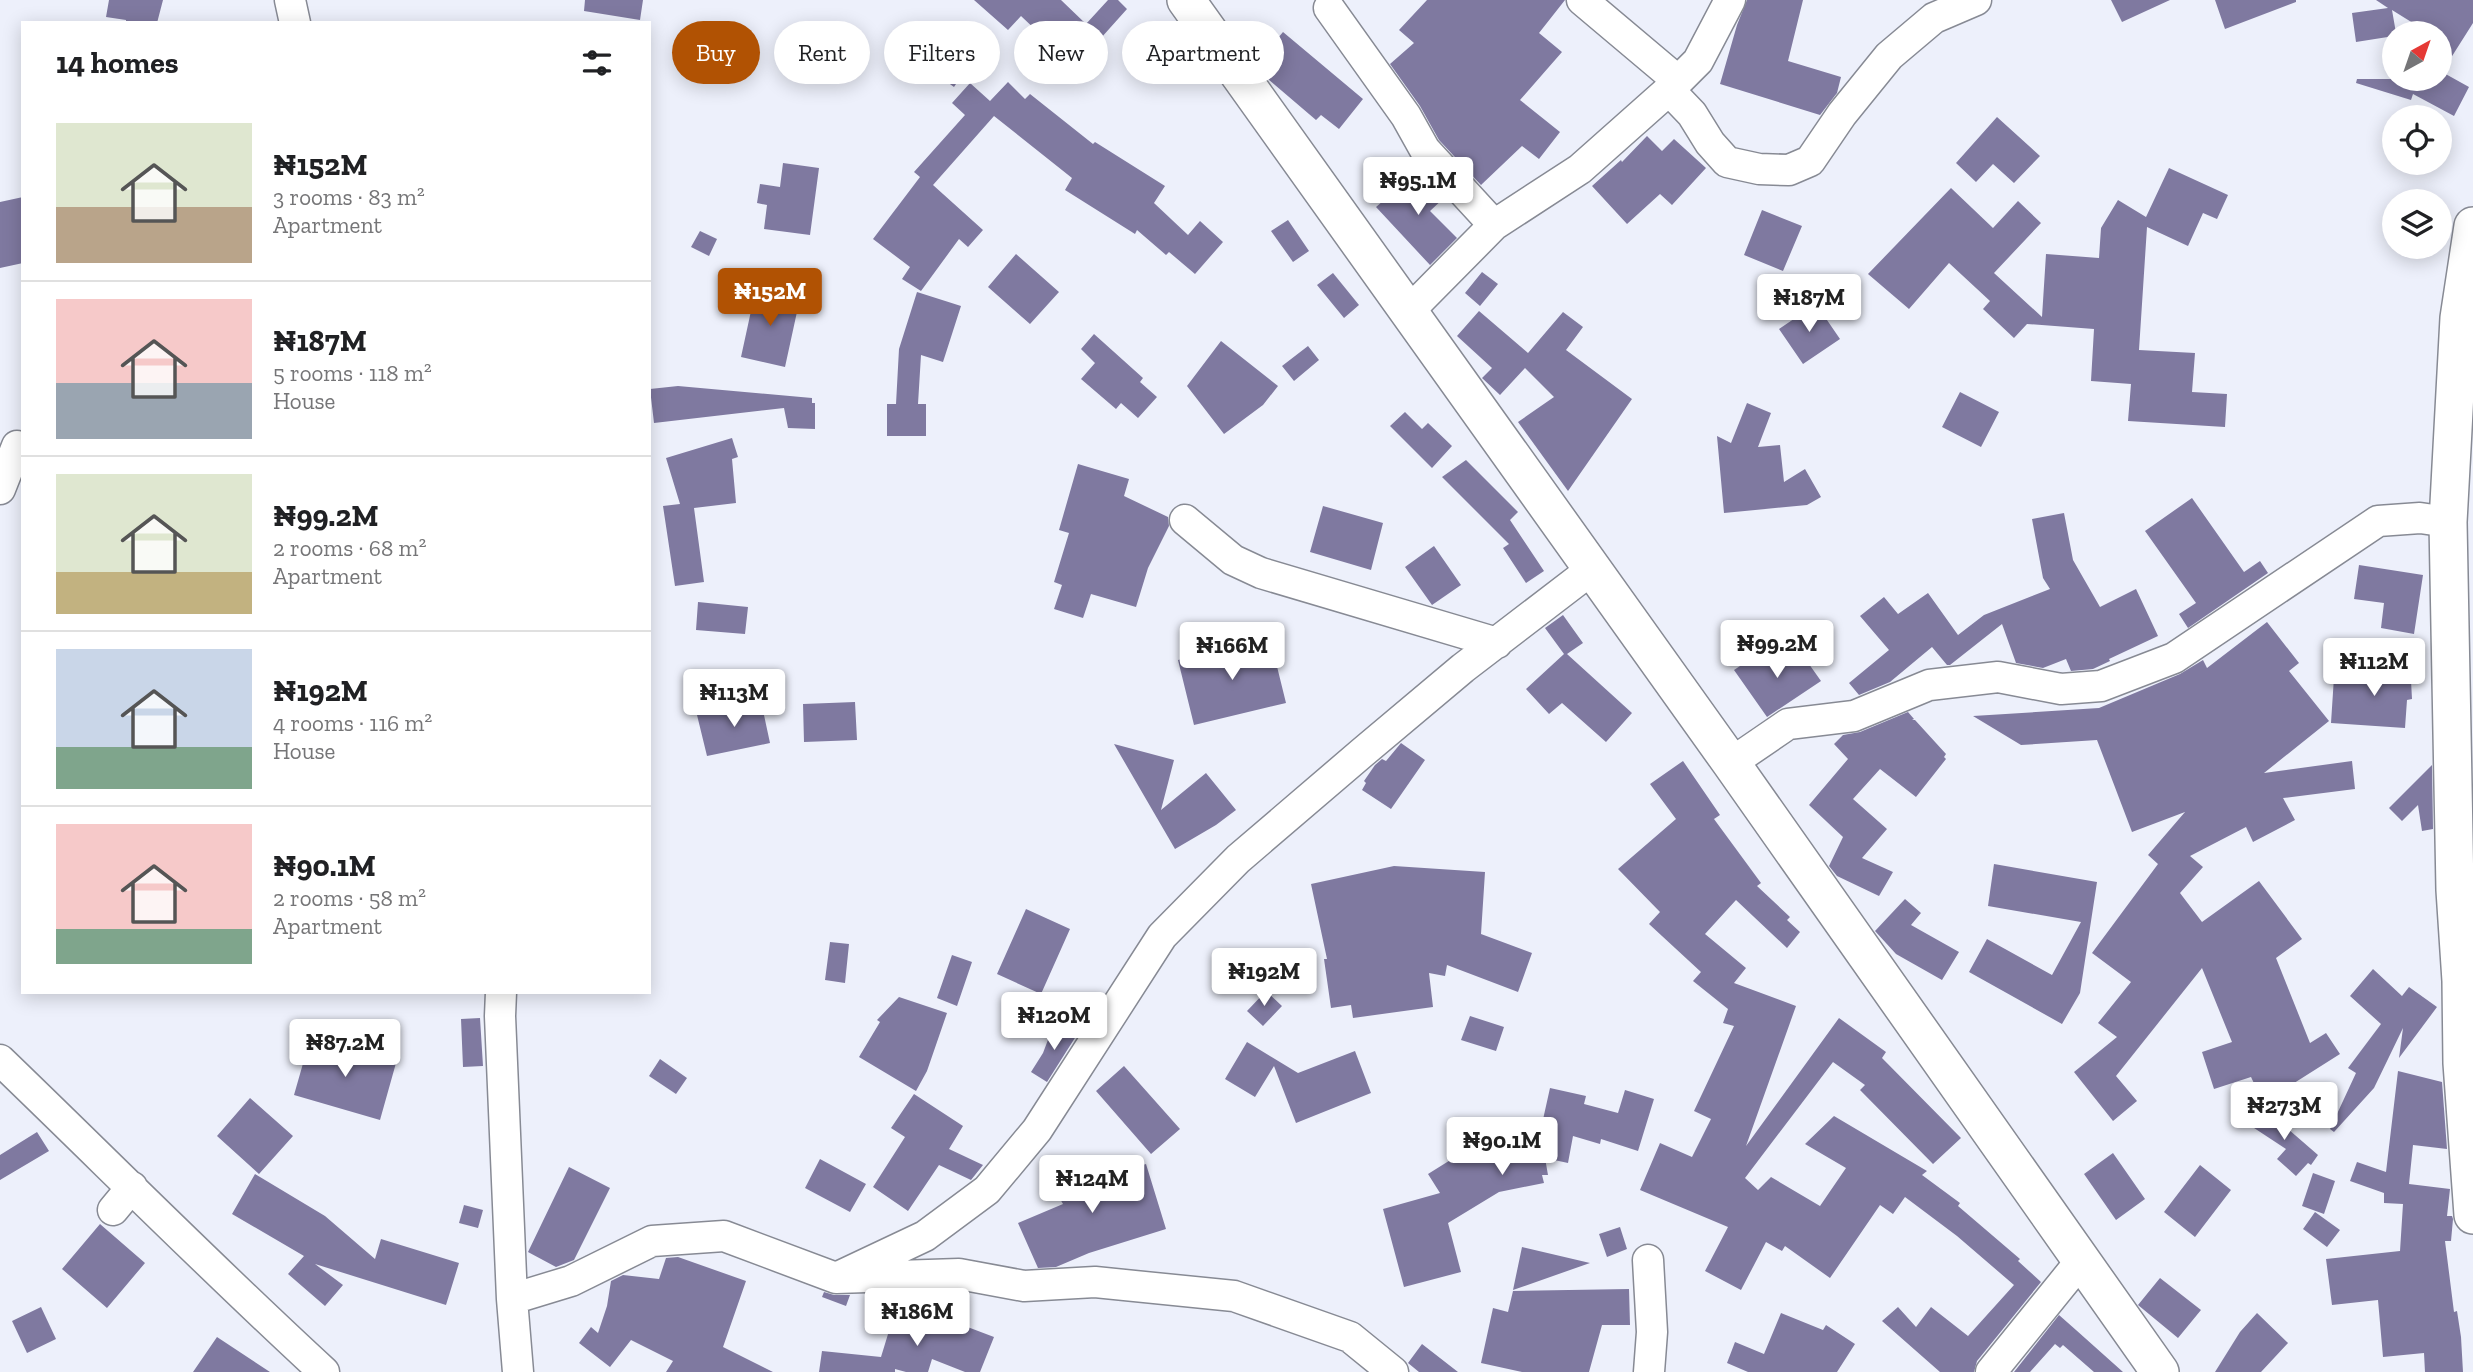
<!DOCTYPE html>
<meta charset="utf-8">
<style>
:root{--surface:#fff;--page:#f2f2f2;--text:#202124;--muted:#757577;--line:#e0e0e0;--accent:#b15203}
body{margin:0;font-family:"Zilla Slab",serif;background:var(--page);color:var(--text);height:100vh;display:flex;flex-direction:column;font-size:26px;white-space:nowrap}
*{box-sizing:border-box;margin:0}
p{font-size:23px;color:var(--muted)}
.icon{flex:none;width:38px;height:38px;fill:none;stroke:currentColor;stroke-width:2;stroke-linecap:round;stroke-linejoin:round}
.map{position:relative;flex:1;overflow:hidden}
.panel{position:absolute;left:21px;top:21px;width:630px;height:973px;display:flex;flex-direction:column;background:var(--surface);border-radius:0px;box-shadow:0 4px 18px #0003}
.panel>*{flex:none}
.hud{position:absolute;left:672px;top:21px;width:665px;height:63px;display:flex;gap:14px}
.needle{width:46px;rotate:40deg}
.fabs{position:absolute;left:2382px;top:21px;display:grid;gap:14px}
.fabs a{display:grid;place-items:center;width:70px;height:70px;border-radius:50%;background:var(--surface);box-shadow:0 4px 18px #0003;font-size:35px}
.price{position:absolute;translate:-50% -60px;padding:0 16px;border-radius:7px;background:#fff;color:#222;font-size:23px;line-height:46px;filter:drop-shadow(0 2px 4px #0008)}
.price::after{content:'';position:absolute;left:50%;top:42px;width:21px;height:16px;margin-left:-10px;background:inherit;clip-path:polygon(0 0,100% 0,50% 100%)}
.price.current{background:var(--accent);color:#fff}
ul{padding:0;list-style:none}
li{display:flex;align-items:center;gap:21px;height:175px;padding:0 35px}
li+li{border-top:2px solid var(--line)}
li span{display:grid;place-items:center;flex:none;width:196px;height:140px;border-radius:0px;color:#555}
li>.icon{margin-inline-start:auto}
span .icon{width:84px;height:84px;fill:#fffc;stroke-width:1}
li b{font-size:30px}
h2{display:flex;justify-content:space-between;align-items:center;height:84px;padding:0 35px;font-size:30px}
.chip{padding:0 24px;border-radius:32px;background:var(--surface);box-shadow:0 4px 18px #0003;font-size:24px;line-height:63px}
.chip.current{background:var(--accent);color:#fff}
.map>svg:first-child{display:block}
</style>
<div class="map">
<svg width="2473" height="1372" viewBox="0 0 2473 1372">
<rect width="100%" height="100%" fill="#edf0fb"/>
<path fill="#7f79a0" d="M 109,0 L 163,0 L 157,23 L 126,23 L 126,20 L 106,17 Z
M 585,0 L 643,0 L 640,20 L 584,11 Z
M 974,0 L 1061,0 L 1086,24 L 1108,0 L 1118,0 L 1127,9 L 1101,38 L 1104,41 L 1077,69 L 1021,16 L 1008,30 Z
M 1427,0 L 1565,0 L 1539,33 L 1562,52 L 1520,100 L 1560,132 L 1539,159 L 1522,146 L 1481,185 L 1439,140 L 1420,106 L 1390,64 L 1414,43 L 1399,30 Z
M 1747,0 L 1803,0 L 1788,61 L 1841,77 L 1837,93 L 1820,115 L 1720,84 L 1737,25 Z
M 2111,0 L 2170,0 L 2122,22 Z
M 2215,0 L 2296,0 L 2296,2 L 2225,29 Z
M 2376,0 L 2473,0 L 2473,23 L 2442,72 L 2469,87 L 2454,116 L 2413,94 L 2411,100 L 2356,83 L 2357,79 L 2440,79 L 2440,33 L 2429,33 L 2392,10 L 2396,33 L 2394,36 L 2356,42 L 2352,13 L 2388,8 Z
M 1283,32 L 1363,99 L 1339,129 L 1321,115 L 1316,120 L 1268,79 L 1257,63 Z
M 955,53 L 970,63 L 954,87 L 939,76 Z
M 1008,82 L 1025,99 L 1030,94 L 1093,144 L 1095,142 L 1165,186 L 1154,203 L 1188,235 L 1200,221 L 1223,242 L 1195,274 L 1169,252 L 1166,255 L 1137,230 L 1135,234 L 1065,190 L 1072,178 L 994,116 L 933,185 L 983,230 L 968,247 L 959,239 L 921,291 L 902,279 L 910,267 L 873,239 L 920,177 L 914,172 L 965,115 L 952,103 L 970,83 L 990,101 Z
M 1997,117 L 2040,156 L 2014,183 L 1993,164 L 1976,182 L 1956,163 Z
M 1647,136 L 1662,151 L 1674,139 L 1706,168 L 1672,205 L 1660,194 L 1627,224 L 1592,186 L 1621,160 L 1622,162 Z
M 783,163 L 819,168 L 810,235 L 764,229 L 767,205 L 757,203 L 760,184 L 780,187 Z
M 2169,168 L 2228,195 L 2217,219 L 2203,213 L 2188,246 L 2147,227 L 2139,350 L 2195,353 L 2192,392 L 2227,394 L 2225,427 L 2128,421 L 2131,384 L 2091,381 L 2094,329 L 2027,324 L 2014,338 L 1983,309 L 1990,301 L 1949,263 L 1909,309 L 1868,274 L 1951,188 L 1993,228 L 2018,201 L 2041,223 L 1994,273 L 2042,317 L 2046,254 L 2099,258 L 2101,228 L 2118,200 L 2146,217 Z
M 1419,170 L 1445,197 L 1430,211 L 1457,238 L 1430,265 L 1376,207 Z
M 23,197 L 23,263 L 0,268 L 0,202 Z
M 1762,210 L 1802,226 L 1783,271 L 1744,255 Z
M 1288,220 L 1309,251 L 1293,262 L 1271,231 Z
M 700,231 L 717,239 L 709,256 L 691,247 Z
M 1016,254 L 1059,292 L 1030,324 L 988,287 Z
M 1482,272 L 1498,284 L 1480,306 L 1465,293 Z
M 1333,273 L 1359,305 L 1344,318 L 1317,285 Z
M 756,288 L 800,298 L 785,367 L 741,357 Z
M 917,292 L 961,306 L 943,362 L 921,355 L 918,404 L 926,404 L 926,436 L 887,436 L 887,404 L 896,404 L 899,349 Z
M 1816,304 L 1840,339 L 1803,364 L 1779,329 Z
M 1479,311 L 1528,353 L 1563,312 L 1583,327 L 1566,350 L 1632,399 L 1568,491 L 1518,422 L 1554,397 L 1525,368 L 1500,395 L 1482,378 L 1492,368 L 1457,336 Z
M 1094,334 L 1143,378 L 1140,382 L 1157,397 L 1138,418 L 1121,403 L 1116,409 L 1081,379 L 1095,363 L 1081,349 Z
M 1221,341 L 1278,386 L 1263,405 L 1224,434 L 1187,386 Z
M 1308,346 L 1319,360 L 1294,381 L 1282,366 Z
M 678,386 L 812,398 L 812,403 L 815,403 L 815,429 L 788,428 L 784,408 L 654,423 L 650,389 Z
M 1960,392 L 1999,412 L 1981,447 L 1942,427 Z
M 1747,403 L 1771,413 L 1758,447 L 1780,445 L 1784,482 L 1805,469 L 1821,497 L 1807,505 L 1724,513 L 1717,436 L 1731,443 Z
M 1405,412 L 1422,429 L 1428,423 L 1452,446 L 1432,468 L 1390,426 Z
M 732,438 L 738,457 L 732,459 L 736,503 L 694,508 L 704,582 L 675,586 L 663,506 L 680,504 L 666,458 Z
M 1466,460 L 1518,512 L 1510,520 L 1544,571 L 1526,583 L 1503,548 L 1509,544 L 1442,477 Z
M 1078,464 L 1129,479 L 1124,496 L 1168,517 L 1169,526 L 1148,568 L 1136,607 L 1091,594 L 1083,618 L 1054,609 L 1062,585 L 1054,582 L 1069,533 L 1059,530 Z
M 2192,498 L 2244,572 L 2260,561 L 2268,573 L 2188,628 L 2179,614 L 2196,603 L 2145,531 Z
M 1323,506 L 1383,523 L 1371,570 L 1310,552 Z
M 2064,513 L 2073,560 L 2100,607 L 2136,589 L 2158,636 L 2109,659 L 2110,661 L 2093,669 L 2071,671 L 2066,659 L 2043,668 L 2016,663 L 2002,624 L 1950,665 L 1947,665 L 1932,647 L 1890,682 L 1859,695 L 1849,683 L 1889,650 L 1860,616 L 1884,597 L 1898,614 L 1928,593 L 1958,635 L 1984,615 L 2050,589 L 2043,578 L 2032,519 Z
M 1434,546 L 1461,585 L 1432,605 L 1405,567 Z
M 2359,565 L 2423,575 L 2414,634 L 2381,628 L 2384,603 L 2354,599 Z
M 698,602 L 748,607 L 745,634 L 696,630 Z
M 1563,615 L 1583,643 L 1567,654 L 1632,713 L 1606,742 L 1562,703 L 1549,714 L 1526,689 L 1564,654 L 1545,628 Z
M 2267,622 L 2299,663 L 2289,671 L 2329,721 L 2264,773 L 2352,761 L 2355,789 L 2283,798 L 2295,820 L 2253,842 L 2246,827 L 2190,856 L 2203,867 L 2180,893 L 2202,922 L 2259,881 L 2302,939 L 2276,958 L 2310,1043 L 2326,1033 L 2340,1054 L 2291,1085 L 2292,1087 L 2262,1100 L 2251,1077 L 2214,1089 L 2202,1052 L 2232,1042 L 2202,968 L 2116,1076 L 2137,1101 L 2113,1121 L 2074,1072 L 2117,1037 L 2098,1023 L 2131,982 L 2092,953 L 2158,864 L 2148,855 L 2185,812 L 2132,832 L 2097,740 L 2021,745 L 1973,716 L 2099,708 L 2180,674 L 2203,660 L 2207,668 Z
M 1270,638 L 1286,703 L 1194,725 L 1178,660 Z
M 1764,650 L 1776,666 L 1799,650 L 1821,681 L 1767,717 L 1734,670 Z
M 2410,662 L 2412,699 L 2407,700 L 2405,728 L 2331,723 L 2334,677 L 2381,681 L 2380,663 Z
M 761,701 L 770,743 L 707,756 L 697,715 Z
M 855,702 L 857,740 L 804,742 L 803,704 Z
M 1908,712 L 1914,719 L 1912,720 L 1915,720 L 1946,754 L 1944,757 L 1946,759 L 1916,797 L 1880,769 L 1853,799 L 1887,829 L 1862,858 L 1893,872 L 1879,896 L 1837,876 L 1829,866 L 1843,837 L 1809,805 L 1848,759 L 1834,744 L 1843,735 L 1860,732 Z
M 1401,743 L 1425,760 L 1391,809 L 1362,790 L 1366,783 L 1364,781 L 1375,765 L 1382,759 L 1386,761 Z
M 1114,744 L 1174,760 L 1161,810 L 1206,773 L 1236,810 L 1216,825 L 1175,849 Z
M 1683,761 L 1720,815 L 1714,819 L 1761,883 L 1757,886 L 1790,917 L 1787,920 L 1800,932 L 1787,948 L 1736,900 L 1705,934 L 1746,968 L 1734,983 L 1796,1006 L 1746,1146 L 1839,1018 L 1886,1052 L 1882,1058 L 1961,1138 L 1933,1164 L 1860,1090 L 1865,1085 L 1833,1062 L 1745,1178 L 1758,1190 L 1771,1177 L 1820,1206 L 1846,1168 L 1805,1144 L 1834,1116 L 1927,1171 L 1922,1175 L 1960,1203 L 1958,1206 L 2020,1259 L 2018,1261 L 2041,1282 L 1977,1361 L 1974,1372 L 1940,1372 L 1882,1321 L 1898,1307 L 1916,1327 L 1931,1307 L 1968,1336 L 2014,1285 L 1957,1236 L 1905,1197 L 1893,1214 L 1880,1205 L 1830,1278 L 1785,1246 L 1782,1251 L 1766,1242 L 1741,1290 L 1705,1271 L 1728,1227 L 1640,1190 L 1660,1143 L 1692,1157 L 1711,1119 L 1694,1111 L 1734,1026 L 1723,1023 L 1728,1009 L 1693,981 L 1701,972 L 1649,924 L 1660,912 L 1618,869 L 1676,819 L 1650,784 Z
M 2432,765 L 2433,829 L 2422,831 L 2418,805 L 2402,821 L 2389,808 Z
M 1994,864 L 2097,882 L 2080,993 L 2062,1024 L 1969,972 L 1987,939 L 2052,975 L 2081,922 L 1988,906 Z
M 1394,866 L 1485,872 L 1481,934 L 1532,953 L 1518,992 L 1447,965 L 1445,976 L 1429,973 L 1433,1007 L 1353,1018 L 1351,1005 L 1331,1008 L 1324,959 L 1327,959 L 1311,884 Z
M 1905,899 L 1921,913 L 1911,925 L 1959,952 L 1942,980 L 1896,954 L 1875,931 Z
M 1026,909 L 1070,929 L 1041,994 L 997,974 Z
M 830,942 L 849,944 L 845,983 L 825,980 Z
M 952,955 L 972,962 L 957,1006 L 937,998 Z
M 2373,969 L 2402,996 L 2409,987 L 2437,1007 L 2399,1058 L 2403,1028 L 2374,1088 L 2334,1132 L 2330,1129 L 2356,1073 L 2348,1068 L 2381,1024 L 2350,996 Z
M 1266,991 L 1282,1006 L 1263,1026 L 1247,1011 Z
M 899,997 L 947,1013 L 927,1071 L 916,1091 L 859,1057 L 880,1022 L 877,1020 Z
M 1470,1016 L 1504,1027 L 1496,1051 L 1461,1040 Z
M 480,1018 L 483,1066 L 463,1067 L 461,1019 Z
M 1054,1024 L 1078,1033 L 1047,1082 L 1031,1072 L 1043,1053 Z
M 310,1039 L 396,1063 L 380,1120 L 294,1095 Z
M 1247,1042 L 1298,1073 L 1355,1051 L 1371,1093 L 1296,1123 L 1274,1066 L 1255,1097 L 1225,1079 Z
M 660,1059 L 687,1078 L 676,1094 L 649,1076 Z
M 1124,1066 L 1180,1129 L 1151,1154 L 1096,1091 Z
M 2398,1071 L 2442,1082 L 2447,1149 L 2413,1145 L 2409,1184 L 2450,1189 L 2447,1216 L 2452,1216 L 2453,1219 L 2451,1241 L 2445,1241 L 2454,1312 L 2457,1311 L 2461,1337 L 2463,1372 L 2425,1372 L 2424,1353 L 2383,1357 L 2378,1300 L 2332,1305 L 2326,1259 L 2400,1251 L 2403,1204 L 2384,1203 L 2384,1193 L 2350,1181 L 2357,1162 L 2386,1172 Z
M 1550,1088 L 1586,1096 L 1584,1104 L 1618,1113 L 1625,1090 L 1654,1099 L 1638,1151 L 1601,1139 L 1600,1144 L 1573,1136 L 1568,1163 L 1545,1158 L 1548,1175 L 1542,1175 L 1544,1183 L 1499,1192 L 1448,1223 L 1461,1272 L 1404,1287 L 1383,1209 L 1440,1193 L 1428,1174 L 1476,1144 L 1540,1133 Z
M 914,1094 L 963,1126 L 949,1149 L 983,1165 L 971,1180 L 939,1165 L 908,1211 L 873,1187 L 905,1137 L 891,1128 Z
M 250,1098 L 293,1136 L 259,1174 L 217,1136 Z
M 2258,1107 L 2272,1115 L 2318,1155 L 2311,1165 L 2308,1163 L 2296,1176 L 2277,1159 L 2286,1149 L 2248,1124 Z
M 37,1132 L 49,1151 L 0,1180 L 0,1155 Z
M 2113,1153 L 2145,1199 L 2116,1220 L 2084,1174 Z
M 1058,1156 L 1075,1186 L 1146,1164 L 1166,1229 L 1089,1253 L 1056,1267 L 1038,1268 L 1018,1223 L 1063,1204 L 1041,1166 Z
M 820,1159 L 866,1184 L 850,1212 L 805,1188 Z
M 2200,1165 L 2231,1190 L 2195,1237 L 2164,1212 Z
M 569,1167 L 610,1188 L 574,1260 L 556,1267 L 528,1252 Z
M 2313,1173 L 2335,1181 L 2324,1214 L 2302,1206 Z
M 255,1174 L 325,1216 L 375,1259 L 381,1239 L 459,1263 L 446,1305 L 315,1264 L 343,1285 L 325,1306 L 288,1274 L 304,1256 L 232,1214 Z
M 464,1205 L 483,1210 L 478,1228 L 459,1223 Z
M 2315,1212 L 2340,1230 L 2327,1247 L 2303,1229 Z
M 100,1224 L 145,1263 L 107,1308 L 62,1269 Z
M 1620,1227 L 1627,1249 L 1607,1257 L 1599,1234 Z
M 1522,1247 L 1590,1263 L 1513,1290 Z
M 678,1257 L 746,1281 L 723,1347 L 773,1372 L 666,1372 L 673,1361 L 631,1340 L 610,1367 L 579,1343 L 591,1327 L 598,1333 L 607,1306 L 611,1281 L 623,1275 L 659,1279 L 666,1258 Z
M 2160,1278 L 2201,1310 L 2178,1338 L 2138,1305 Z
M 1629,1289 L 1630,1325 L 1602,1325 L 1589,1372 L 1522,1372 L 1481,1363 L 1493,1308 L 1508,1312 L 1513,1291 Z
M 824,1292 L 834,1295 L 850,1295 L 846,1306 L 822,1297 Z
M 41,1307 L 56,1339 L 27,1353 L 12,1321 Z
M 896,1308 L 947,1323 L 949,1320 L 994,1337 L 980,1372 L 965,1372 L 932,1359 L 928,1372 L 906,1372 L 895,1369 L 895,1372 L 819,1372 L 822,1351 L 881,1357 Z
M 1781,1313 L 1823,1330 L 1826,1325 L 1855,1344 L 1837,1372 L 1748,1372 L 1727,1363 L 1735,1342 L 1764,1354 Z
M 2257,1313 L 2288,1343 L 2261,1372 L 2215,1372 L 2240,1332 Z
M 2059,1315 L 2076,1330 L 2123,1372 L 2094,1372 L 2063,1345 L 2060,1348 L 2055,1344 L 2030,1372 L 2014,1372 Z
M 217,1337 L 270,1372 L 193,1372 Z
M 1422,1344 L 1458,1372 L 1419,1372 L 1408,1363 Z"/>
<g fill="none" stroke-linecap="round" stroke-linejoin="round">
<g stroke="#878a94" stroke-width="33">
<path id="minor" d="M 290,0 L 295,23
M 1582,0 L 1677,80
M 1329,8 L 1406,116 L 1425,150 L 1494,225
M 1669,90 L 1692,114 L 1710,143 L 1727,162 L 1759,169 L 1789,170 L 1810,161 L 1842,114 L 1889,56 L 1934,18 L 1976,0
M 1408,312 L 1494,225 L 1580,169 L 1669,90 L 1698,61 L 1730,0
M 0,489 L 17,446
M 1185,520 L 1233,560 L 1261,573 L 1497,643
M 1731,763 L 1788,724 L 1854,716 L 1929,685 L 1998,677 L 2061,689 L 2101,686 L 2174,658 L 2378,521 L 2420,518 L 2448,522
M 501,992 L 500,1016 L 512,1299 L 518,1372
M 0,1060 C 108,1164 214,1271 324,1372
M 113,1210 L 132,1187
M 1648,1260 L 1652,1332 L 1649,1372
M 836,1278 L 925,1236 L 987,1190 L 1037,1130 L 1162,936 L 1238,859 L 1363,752 L 1463,668 L 1591,570
M 512,1299 L 571,1281 L 652,1241 L 724,1236 L 836,1278 L 959,1274 L 1024,1286 L 1095,1282 L 1234,1296 L 1350,1337 L 1393,1372
M 1991,1372 L 2080,1262"/>
</g>
<g stroke="#878a94" stroke-width="40">
<path id="major" d="M 1186,0 L 1731,763 L 2160,1372
M 2473,226 L 2459,318 L 2448,522 L 2455,890 L 2461,981 L 2462,1063 L 2473,1215"/>
</g>
<use href="#minor" stroke="#fff" stroke-width="30"/>
<use href="#major" stroke="#fff" stroke-width="37"/>
</g>
</svg>
<div class="fabs">
<a><svg class="needle" viewBox="-14 -14 28 28"><path d="M0-13l5 13h-10z" fill="#e53935"/><path d="M0 13l5-13h-10z" fill="#757577"/></svg></a>
<a><svg class="icon" aria-label="locate" viewBox="0 0 24 24"><circle cx="12" cy="12" r="6"/><path d="M12 2v4M12 18v4M2 12h4M18 12h4"/></svg></a>
<a><svg class="icon" aria-label="layers" viewBox="0 0 24 24"><path d="M12 4l9 5-9 5-9-5zM3 14l9 5 9-5"/></svg></a>
</div>
<b class="price" style="left:1418px;top:217px">₦95.1M</b>
<b class="price current" style="left:770px;top:328px">₦152M</b>
<b class="price" style="left:1809px;top:334px">₦187M</b>
<b class="price" style="left:1777px;top:680px">₦99.2M</b>
<b class="price" style="left:1232px;top:682px">₦166M</b>
<b class="price" style="left:2374px;top:698px">₦112M</b>
<b class="price" style="left:734px;top:729px">₦113M</b>
<b class="price" style="left:1264px;top:1008px">₦192M</b>
<b class="price" style="left:1054px;top:1052px">₦120M</b>
<b class="price" style="left:345px;top:1079px">₦87.2M</b>
<b class="price" style="left:2284px;top:1142px">₦273M</b>
<b class="price" style="left:1502px;top:1177px">₦90.1M</b>
<b class="price" style="left:1092px;top:1215px">₦124M</b>
<b class="price" style="left:917px;top:1348px">₦186M</b>
<div class="hud">
<a class="chip current">Buy</a>
<a class="chip">Rent</a>
<a class="chip">Filters</a>
<a class="chip">New</a>
<a class="chip">Apartment</a>
</div>
<section class="panel">
<h2>14 homes<svg class="icon" aria-label="filters" viewBox="0 0 24 24"><path d="M4 7h16M4 17h16"/><circle cx="9" cy="7" r="2"/><circle cx="15" cy="17" r="2"/></svg></h2>
<ul>
<li><span style="background:linear-gradient(#dfe7d0 60%,#b9a48a 0)"><svg class="icon" aria-label="home" viewBox="0 0 24 24"><path d="M3 11l9-7 9 7M6 9v11h12V9"/></svg></span><div><b>₦152M</b><p>3 rooms · 83 m²</p><p>Apartment</p></div></li>
<li><span style="background:linear-gradient(#f6c9c9 60%,#9aa5b1 0)"><svg class="icon" aria-label="home" viewBox="0 0 24 24"><path d="M3 11l9-7 9 7M6 9v11h12V9"/></svg></span><div><b>₦187M</b><p>5 rooms · 118 m²</p><p>House</p></div></li>
<li><span style="background:linear-gradient(#dfe7d0 70%,#c2b280 0)"><svg class="icon" aria-label="home" viewBox="0 0 24 24"><path d="M3 11l9-7 9 7M6 9v11h12V9"/></svg></span><div><b>₦99.2M</b><p>2 rooms · 68 m²</p><p>Apartment</p></div></li>
<li><span style="background:linear-gradient(#c9d6e8 70%,#7fa58c 0)"><svg class="icon" aria-label="home" viewBox="0 0 24 24"><path d="M3 11l9-7 9 7M6 9v11h12V9"/></svg></span><div><b>₦192M</b><p>4 rooms · 116 m²</p><p>House</p></div></li>
<li><span style="background:linear-gradient(#f6c9c9 75%,#7fa58c 0)"><svg class="icon" aria-label="home" viewBox="0 0 24 24"><path d="M3 11l9-7 9 7M6 9v11h12V9"/></svg></span><div><b>₦90.1M</b><p>2 rooms · 58 m²</p><p>Apartment</p></div></li>
</ul>
</section>
</div>
